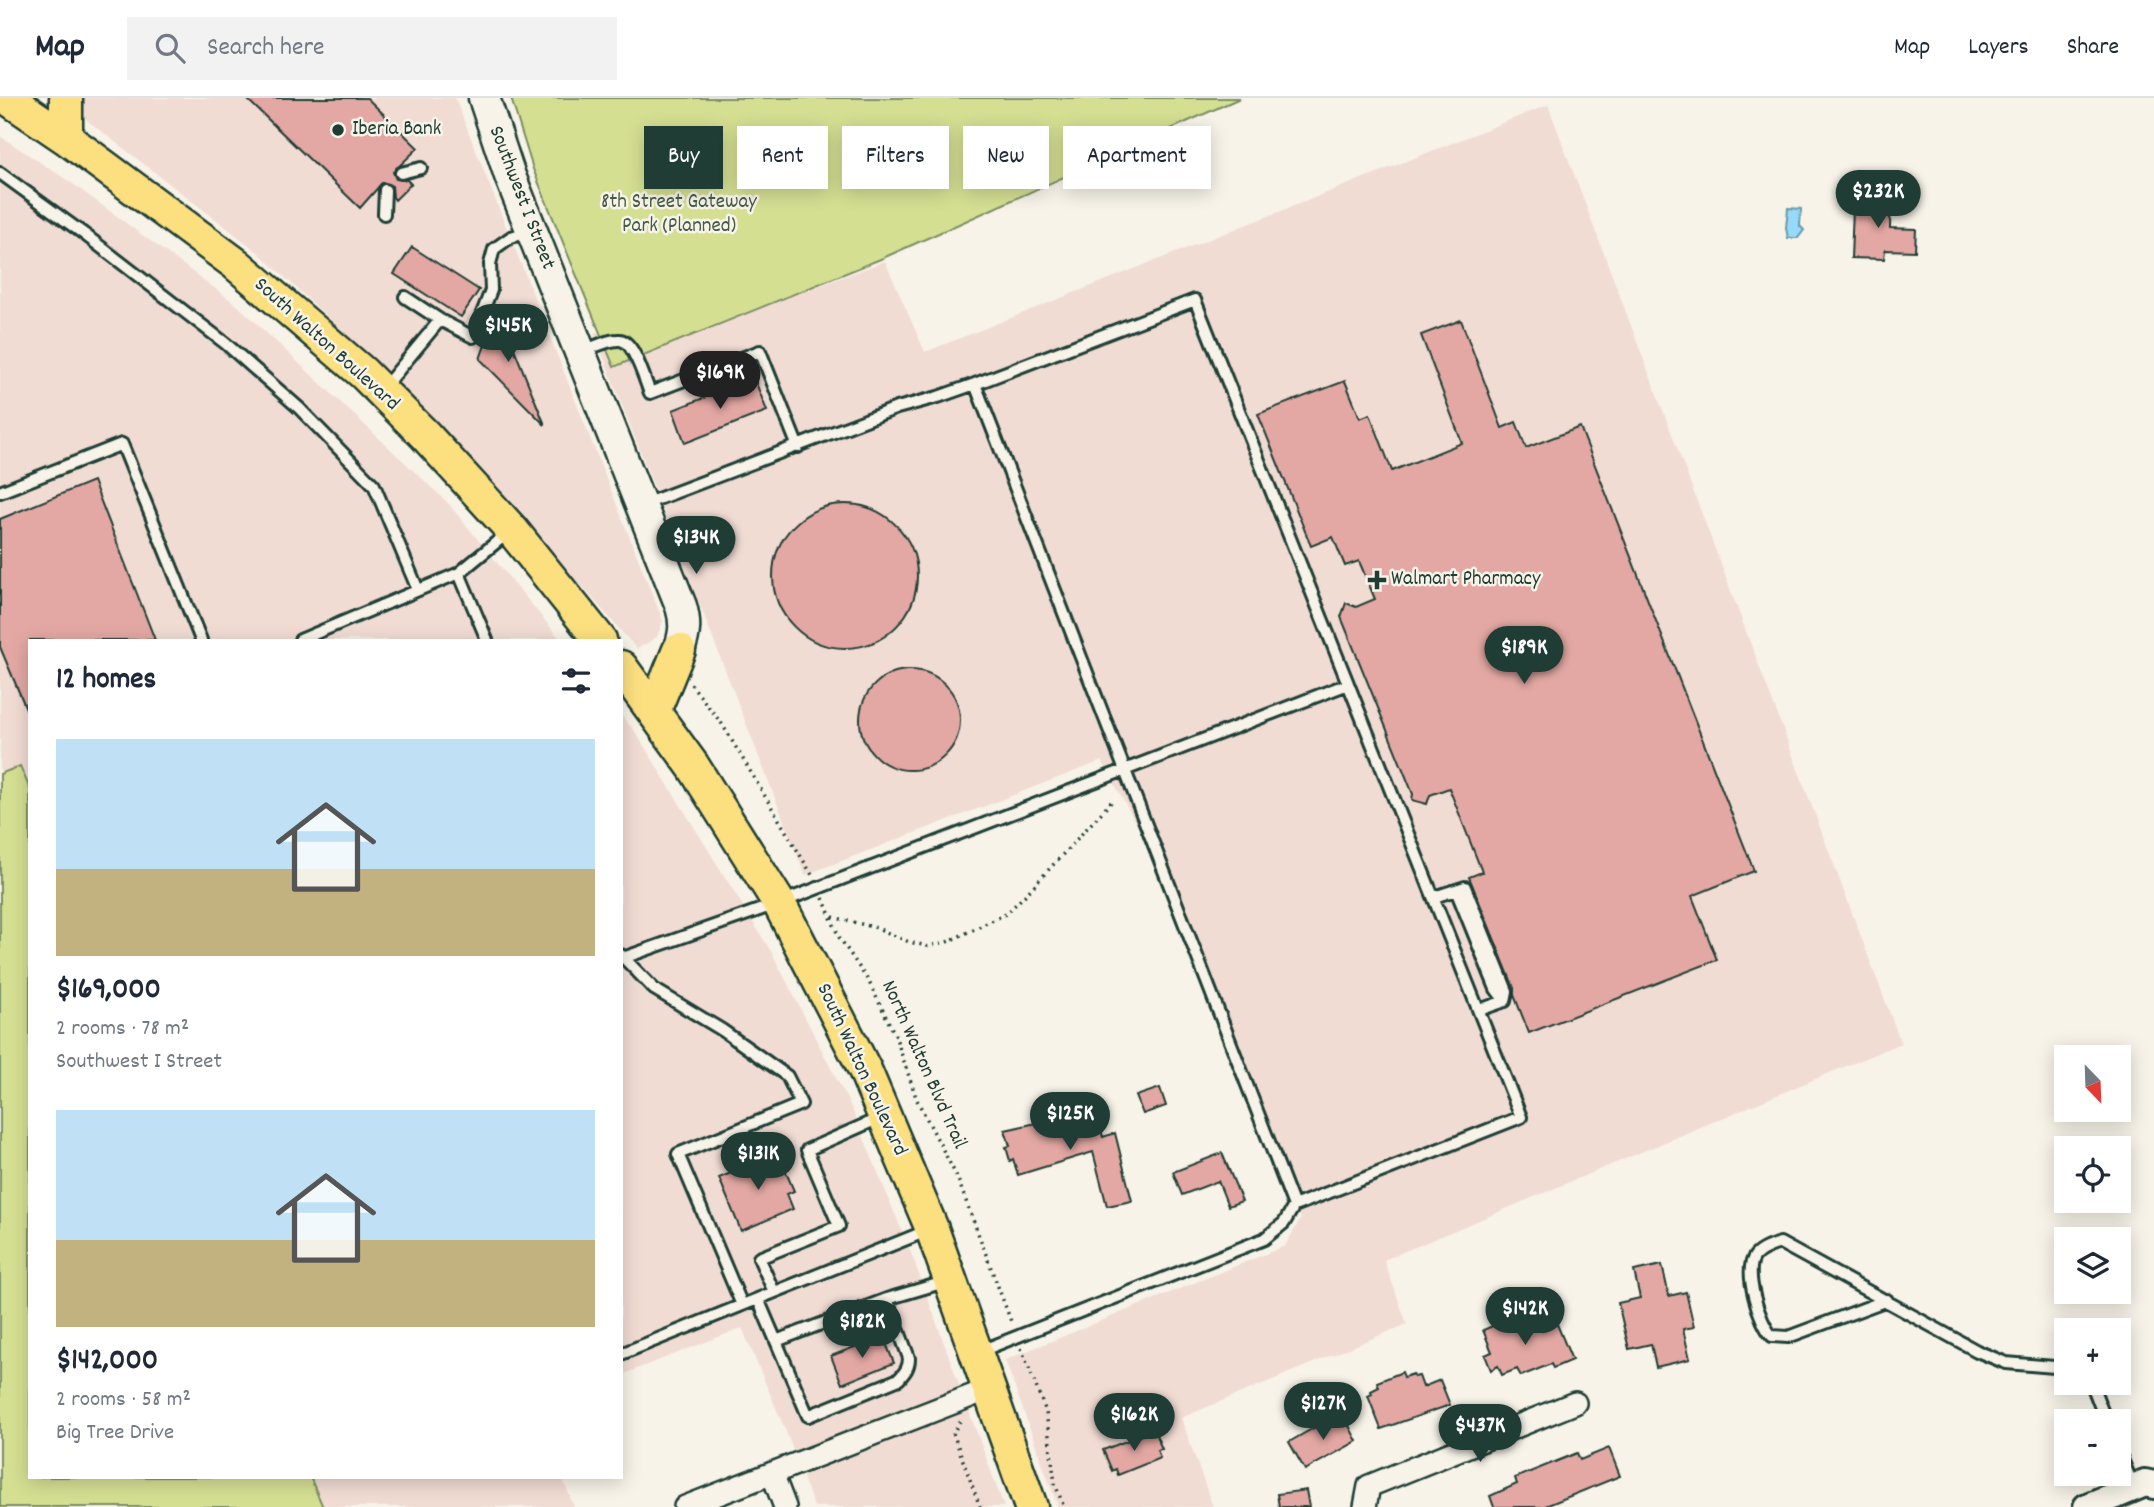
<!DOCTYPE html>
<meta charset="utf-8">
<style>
:root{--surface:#fff;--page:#f2f2f3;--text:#1f2937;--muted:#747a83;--line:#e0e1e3;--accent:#1f3d34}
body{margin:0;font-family:Dekko,sans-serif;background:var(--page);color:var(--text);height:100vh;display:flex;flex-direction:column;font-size:26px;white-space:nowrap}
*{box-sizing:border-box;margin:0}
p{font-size:23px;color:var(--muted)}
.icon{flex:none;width:38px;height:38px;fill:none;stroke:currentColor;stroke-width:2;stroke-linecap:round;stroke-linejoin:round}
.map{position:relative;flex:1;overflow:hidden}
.side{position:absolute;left:28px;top:541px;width:595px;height:840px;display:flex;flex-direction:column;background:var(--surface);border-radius:0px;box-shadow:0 4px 18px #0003}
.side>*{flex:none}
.hud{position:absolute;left:644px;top:28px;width:665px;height:63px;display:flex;gap:14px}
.needle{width:46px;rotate:157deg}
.tools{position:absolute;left:2054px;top:947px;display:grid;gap:14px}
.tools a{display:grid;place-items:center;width:77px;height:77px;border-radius:0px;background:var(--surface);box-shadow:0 4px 18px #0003;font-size:35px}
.price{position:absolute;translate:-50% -60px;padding:0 16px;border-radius:24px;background:var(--accent);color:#fff;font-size:23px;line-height:46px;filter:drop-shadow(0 2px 4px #0008)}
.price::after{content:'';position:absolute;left:50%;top:42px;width:21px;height:16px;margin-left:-10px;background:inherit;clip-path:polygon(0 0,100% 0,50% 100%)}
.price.current{background:#222;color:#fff}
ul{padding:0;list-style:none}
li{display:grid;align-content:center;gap:14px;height:371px;padding:0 28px}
li span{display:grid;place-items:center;height:217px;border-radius:0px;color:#555}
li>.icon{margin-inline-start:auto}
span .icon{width:126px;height:126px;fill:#fffc;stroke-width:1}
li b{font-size:30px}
h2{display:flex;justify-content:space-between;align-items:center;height:84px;padding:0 28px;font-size:30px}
.chip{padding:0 24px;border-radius:0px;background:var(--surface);box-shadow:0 4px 18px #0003;font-size:24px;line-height:63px}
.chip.current{background:var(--accent);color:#fff}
header{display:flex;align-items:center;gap:42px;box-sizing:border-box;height:98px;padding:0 35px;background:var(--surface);border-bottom:2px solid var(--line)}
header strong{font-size:33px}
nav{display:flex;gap:38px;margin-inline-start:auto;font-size:24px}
.search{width:490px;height:63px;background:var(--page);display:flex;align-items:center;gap:18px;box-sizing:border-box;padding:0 24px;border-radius:0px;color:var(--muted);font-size:26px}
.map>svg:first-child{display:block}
</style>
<header>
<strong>Map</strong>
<div class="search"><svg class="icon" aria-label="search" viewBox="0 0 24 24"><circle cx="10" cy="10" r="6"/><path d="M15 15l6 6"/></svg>Search here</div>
<nav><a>Map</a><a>Layers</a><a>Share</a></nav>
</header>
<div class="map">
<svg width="2154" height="1409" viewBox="0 0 2154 1409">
<rect width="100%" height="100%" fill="#f7f3e8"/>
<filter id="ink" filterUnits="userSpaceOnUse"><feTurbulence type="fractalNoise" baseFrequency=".0143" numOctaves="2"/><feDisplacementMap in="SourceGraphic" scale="14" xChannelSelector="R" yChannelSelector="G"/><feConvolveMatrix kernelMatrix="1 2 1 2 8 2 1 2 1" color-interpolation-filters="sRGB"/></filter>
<g filter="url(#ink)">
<path fill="#f1dcd3" d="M 76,0 L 455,0 L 663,523 L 657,539 L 637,551 L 426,312 L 258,154 L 88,23 L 77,7 Z
M 1548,7 L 1901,945 L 1384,1162 L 1407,1226 L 1181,1320 L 1213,1409 L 1058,1409 L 1005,1262 L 1285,1148 L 1301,1120 L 1280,1094 L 1145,742 L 1102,663 L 805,777 L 594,235 L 644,218 L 656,249 L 885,163 L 925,254 Z
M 0,38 L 73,86 L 236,206 L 447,404 L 561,542 L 30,542 L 30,691 L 20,668 L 0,676 Z
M 621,617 L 636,635 L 772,855 L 852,1011 L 913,1160 L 1004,1409 L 814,1409 L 787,1336 L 742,1230 L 621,1277 Z
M 310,1379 L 562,1379 L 574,1409 L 323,1409 Z"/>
<path fill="#d4df92" stroke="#7a8e63" stroke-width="2" d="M 511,0 L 1240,0 L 883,160 L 614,269 L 533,71 Z
M 20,668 L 30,691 L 30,1379 L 310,1379 L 323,1409 L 0,1409 L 0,676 Z"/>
<path fill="#96d9f8" stroke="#669baa" stroke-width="2" d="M 1788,110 L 1801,111 L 1800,128 L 1804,132 L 1798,140 L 1788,140 L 1786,130 Z"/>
<path fill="#e3a8a3" stroke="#1f3d34" stroke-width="2" d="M 246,0 L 367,0 L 418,50 L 393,74 L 396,81 L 407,82 L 411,86 L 395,102 L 393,99 L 392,88 L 382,85 L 360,110 Z
M 1860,98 L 1891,99 L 1890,130 L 1916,131 L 1915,153 L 1885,152 L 1884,161 L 1851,160 L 1853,110 L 1859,110 Z
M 412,149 L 479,192 L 461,219 L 394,176 Z
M 498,211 L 545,327 L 480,261 Z
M 1461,222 L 1502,330 L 1516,324 L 1526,350 L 1580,329 L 1754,773 L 1692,798 L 1717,862 L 1529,935 L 1514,897 L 1514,890 L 1469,779 L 1482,774 L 1449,690 L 1430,697 L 1427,706 L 1412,702 L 1413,696 L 1341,519 L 1346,505 L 1356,509 L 1375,501 L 1359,463 L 1345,468 L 1333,439 L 1311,448 L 1258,316 L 1345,283 L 1360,320 L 1370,316 L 1392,373 L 1462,345 L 1421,237 Z
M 754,280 L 767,313 L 685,345 L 673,312 Z
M 93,383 L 155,542 L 30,542 L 30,620 L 0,549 L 0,421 Z
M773 478a72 72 0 1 1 144 0a72 72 0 1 1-144 0Z
M860 622a50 50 0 1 1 100 0a50 50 0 1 1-100 0Z
M 1160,990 L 1166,1008 L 1143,1016 L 1136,998 Z
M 1064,1019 L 1067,1029 L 1098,1021 L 1103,1039 L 1115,1035 L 1132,1103 L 1107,1108 L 1093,1054 L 1018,1077 L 1013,1061 L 1010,1063 L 1006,1049 L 1010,1048 L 1005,1032 Z
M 778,1055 L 794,1093 L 787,1096 L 793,1111 L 741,1133 L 719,1080 Z
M 1222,1055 L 1242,1103 L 1228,1108 L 1218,1083 L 1182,1097 L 1173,1074 Z
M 1662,1167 L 1669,1198 L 1686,1194 L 1694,1229 L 1683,1231 L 1690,1261 L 1656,1269 L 1651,1246 L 1629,1251 L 1618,1205 L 1640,1200 L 1634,1173 Z
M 1535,1218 L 1542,1233 L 1557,1226 L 1572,1262 L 1553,1270 L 1551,1266 L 1521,1278 L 1517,1271 L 1502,1277 L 1498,1268 L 1491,1272 L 1485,1257 L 1492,1254 L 1483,1232 L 1502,1224 L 1505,1231 Z
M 883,1238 L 894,1265 L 842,1286 L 831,1258 Z
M 1402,1274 L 1404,1279 L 1413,1276 L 1414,1279 L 1419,1278 L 1423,1289 L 1440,1282 L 1450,1307 L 1381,1331 L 1368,1298 L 1372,1296 L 1371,1293 L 1379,1289 L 1377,1284 Z
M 1333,1319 L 1336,1325 L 1345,1320 L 1357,1343 L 1305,1372 L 1289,1344 Z
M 1154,1332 L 1162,1351 L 1157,1352 L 1160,1360 L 1118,1377 L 1116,1371 L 1112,1373 L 1103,1352 Z
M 1609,1350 L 1620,1378 L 1543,1409 L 1494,1409 L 1490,1398 L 1517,1386 L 1515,1380 L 1577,1355 L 1580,1362 Z
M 1306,1392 L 1309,1409 L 1279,1409 L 1277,1396 Z"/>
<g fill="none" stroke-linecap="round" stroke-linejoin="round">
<g stroke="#1f3d34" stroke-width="16">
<path id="service" d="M 0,75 L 84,136 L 225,245 L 299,310 L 374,387 L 418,492
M 401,75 L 421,70
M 384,116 L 385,92
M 405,199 L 440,222
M 581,254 C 593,250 608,241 620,242 C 634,243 645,283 650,295 L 760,253 L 798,349
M 975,286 L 1294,1108
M 383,291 L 440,222 L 473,239 L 491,192 L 490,166 L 494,151 L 511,139 L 531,133
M 0,394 L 122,346 L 201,542
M 642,407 L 897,310 L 938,299 L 975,286 L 1195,202 L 1521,1019 L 1294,1108 L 1284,1125 L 1264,1141 L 978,1254
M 459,475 L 487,542
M 300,542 L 459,475 L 510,433
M 1456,792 L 1496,891 L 1505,903
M 1434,799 L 1465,789 L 1507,893 L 1505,903 L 1479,912
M 621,857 L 654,891 L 722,932 L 787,978 L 801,1006 L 678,1056 L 742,1207
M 623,860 L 779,805 L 1348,586
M 774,1194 L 759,1160 L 839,1128 L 807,1052 L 882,1019
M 758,1201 L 808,1318 L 899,1281 C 905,1274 909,1270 909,1260 L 887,1201
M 1887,1202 L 1788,1239 L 1772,1238 C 1759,1225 1743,1172 1755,1158 C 1761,1151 1771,1148 1780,1145 L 1977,1253 L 2006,1265 L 2067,1270
M 776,1243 L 887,1201 L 948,1183
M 621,1256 L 929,1132
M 2091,1284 L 2106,1323
M 2119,1354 L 2134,1390"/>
</g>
<g stroke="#1f3d34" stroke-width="26">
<path id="minor" d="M 772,1375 L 785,1409
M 685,1409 L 989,1291
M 1365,1409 L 1369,1388 L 1575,1305"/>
</g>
<g stroke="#1f3d34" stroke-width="32">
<path id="tertiary" d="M 2087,1409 L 2145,1385 L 2154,1387"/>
</g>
<g stroke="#1f3d34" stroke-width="35">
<path id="secondary" d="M 484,0 L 510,78 L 681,508 C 686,525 685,536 679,552"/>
</g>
<g stroke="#1f3d34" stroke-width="37">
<path id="primary" d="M 7,0 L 66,40 L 236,166 L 363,275 L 425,337 L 512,432 L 600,542
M 66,40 L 66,0
M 621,569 L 693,668 L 779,805 L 865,972 L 932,1131 L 1031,1409
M 654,613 L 679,552"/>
</g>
<path stroke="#1f3d34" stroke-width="3.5" stroke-dasharray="2 5" stroke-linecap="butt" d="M 691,586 L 722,626 L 812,777
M 823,800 L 839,839 L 869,884 L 895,937 L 917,1002 L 957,1079 L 1012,1226
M 833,819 L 877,830 L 909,844 L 927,848 L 947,844 L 1006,816 L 1029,793 L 1113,702
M 1021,1250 L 1046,1314 L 1055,1386 L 1064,1409
M 960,1323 L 953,1335 L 980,1409"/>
<use href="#service" stroke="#f7f3e8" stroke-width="10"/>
<use href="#minor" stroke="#f7f3e8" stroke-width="21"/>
<use href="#tertiary" stroke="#f7f3e8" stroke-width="26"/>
<use href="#secondary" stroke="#f7f3e8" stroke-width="30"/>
<use href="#primary" stroke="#fce080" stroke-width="32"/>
</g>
</g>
<g fill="#1f3d34" stroke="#f7f3e8" stroke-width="2.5">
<circle cx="338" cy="32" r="7"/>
<path d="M1373.5 471.5h7v7h7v7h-7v7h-7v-7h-7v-7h7z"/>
</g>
<g text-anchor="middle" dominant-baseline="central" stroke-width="5" stroke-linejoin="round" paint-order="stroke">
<g font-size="21" fill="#1f3d34" stroke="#f7f3e8" text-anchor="start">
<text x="352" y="32">Iberia Bank</text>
<text x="1391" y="482">Walmart Pharmacy</text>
</g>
<g font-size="21" fill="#1f3d34" stroke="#f7f3e8">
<text transform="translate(521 100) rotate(69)">Southwest I Street</text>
<text transform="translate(326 247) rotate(42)">South Walton Boulevard</text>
<text transform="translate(923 967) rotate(66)">North Walton Blvd Trail</text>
<text transform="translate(861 972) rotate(65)">South Walton Boulevard</text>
</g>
<g font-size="21" fill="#435d47" stroke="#f7f3e8">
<text x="679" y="105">8th Street Gateway<tspan x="679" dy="24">Park (Planned)</tspan></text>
</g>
</g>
</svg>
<div class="tools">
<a><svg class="needle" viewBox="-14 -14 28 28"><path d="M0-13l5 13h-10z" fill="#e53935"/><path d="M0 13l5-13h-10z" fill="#747a83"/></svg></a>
<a><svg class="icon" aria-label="locate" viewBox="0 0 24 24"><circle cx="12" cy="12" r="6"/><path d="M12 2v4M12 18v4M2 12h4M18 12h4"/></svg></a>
<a><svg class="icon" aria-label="layers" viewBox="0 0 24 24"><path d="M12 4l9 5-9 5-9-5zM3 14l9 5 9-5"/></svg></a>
<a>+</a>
<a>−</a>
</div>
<b class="price" style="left:1878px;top:132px">$232K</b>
<b class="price" style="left:508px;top:266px">$145K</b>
<b class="price current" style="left:720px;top:313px">$169K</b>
<b class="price" style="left:696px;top:478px">$134K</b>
<b class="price" style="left:1524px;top:588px">$189K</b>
<b class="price" style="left:1070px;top:1054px">$125K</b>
<b class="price" style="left:758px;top:1094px">$131K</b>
<b class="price" style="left:1525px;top:1249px">$142K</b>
<b class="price" style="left:862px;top:1262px">$182K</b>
<b class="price" style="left:1323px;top:1344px">$127K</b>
<b class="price" style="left:1134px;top:1355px">$162K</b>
<b class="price" style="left:1480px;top:1366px">$437K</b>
<div class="hud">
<a class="chip current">Buy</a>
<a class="chip">Rent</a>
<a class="chip">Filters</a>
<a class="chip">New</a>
<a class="chip">Apartment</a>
</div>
<section class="side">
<h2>12 homes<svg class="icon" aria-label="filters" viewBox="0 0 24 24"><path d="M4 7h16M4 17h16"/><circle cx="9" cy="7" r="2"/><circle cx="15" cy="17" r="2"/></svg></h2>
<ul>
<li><span style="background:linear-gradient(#bfe0f5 60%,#c2b280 0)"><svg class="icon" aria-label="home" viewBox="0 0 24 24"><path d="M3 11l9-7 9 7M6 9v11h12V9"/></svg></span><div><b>$169,000</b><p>2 rooms · 78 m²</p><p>Southwest I Street</p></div></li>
<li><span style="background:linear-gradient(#bfe0f5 60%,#c2b280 0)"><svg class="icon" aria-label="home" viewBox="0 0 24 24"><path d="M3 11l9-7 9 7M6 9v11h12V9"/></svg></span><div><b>$142,000</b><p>2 rooms · 58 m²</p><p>Big Tree Drive</p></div></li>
</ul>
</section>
</div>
